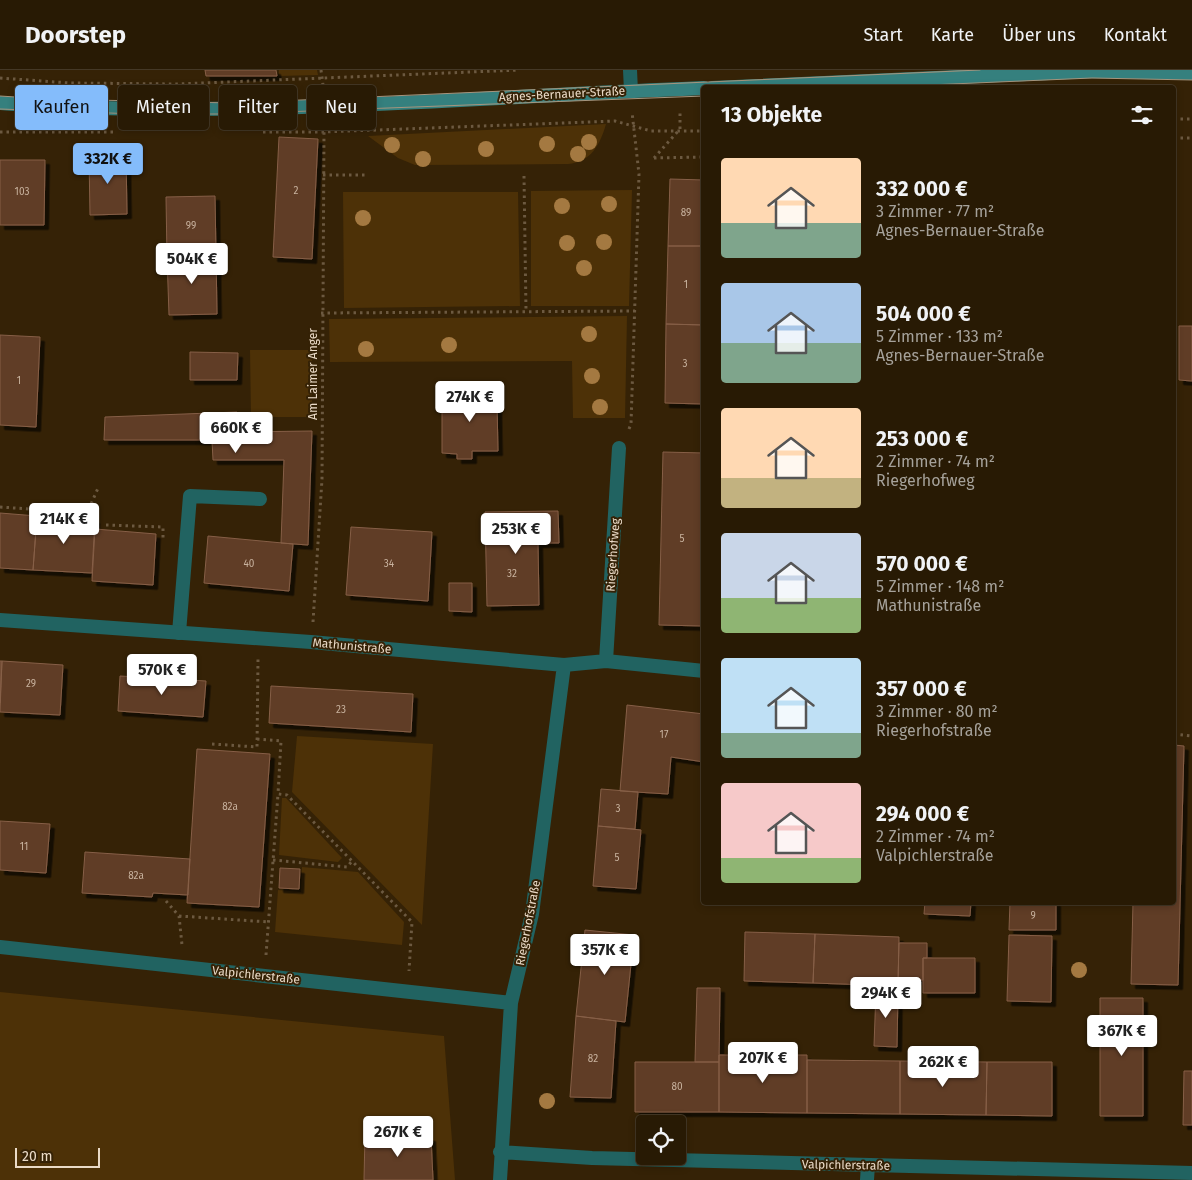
<!DOCTYPE html>
<html lang="de">
<meta charset="utf-8">
<style>
:root{--surface:#281a04;--page:#342713;--text:#f1f3f6;--muted:#a5a19a;--line:#443826;--accent:#84bcfb}
body{margin:0;font-family:"Fira Sans",sans-serif;background:var(--page);color:var(--text);height:100vh;display:flex;flex-direction:column;font-size:19px;white-space:nowrap}
*{box-sizing:border-box;margin:0}
p{font-size:16px;color:var(--muted)}
.icon{flex:none;width:28px;height:28px;fill:none;stroke:currentColor;stroke-width:2;stroke-linecap:round;stroke-linejoin:round}
.map{position:relative;flex:1;overflow:hidden}
.sheet{position:absolute;left:701px;top:15px;width:475px;height:820px;display:flex;flex-direction:column;background:var(--surface);border-radius:5px;box-shadow:0 2px 8px #0003,0 0 0 1px var(--line)}
.sheet>*{flex:none}
.top-card{position:absolute;left:15px;top:15px;width:475px;height:45px;display:flex;gap:10px}
.tools{position:absolute;left:636px;top:1045px;display:grid;gap:10px}
.tools a{display:grid;place-items:center;width:50px;height:50px;border-radius:5px;background:var(--surface);box-shadow:0 2px 8px #0003,0 0 0 1px var(--line);font-size:25px}
.scale{position:absolute;left:15px;bottom:12px;width:85px;box-sizing:border-box;padding-left:5px;border:2px solid #eadac7;border-top:0;font-size:14px;line-height:18px;white-space:nowrap;color:#eadac7;-webkit-text-stroke:4px #352206;paint-order:stroke}
.price{position:absolute;translate:-50% -42px;padding:0 11px;border-radius:5px;background:#fff;color:#222;font-size:16px;line-height:32px;filter:drop-shadow(0 1px 2px #0008)}
.price::after{content:'';position:absolute;left:50%;top:30px;width:15px;height:11px;margin-left:-8px;background:inherit;clip-path:polygon(0 0,100% 0,50% 100%)}
.price.on{background:var(--accent);color:#111}
ul{padding:0;list-style:none}
li{display:flex;align-items:center;gap:15px;height:125px;padding:0 20px}
li span{display:grid;place-items:center;flex:none;width:140px;height:100px;border-radius:5px;color:#555}
li>.icon{margin-inline-start:auto}
span .icon{width:60px;height:60px;fill:#fffc;stroke-width:1}
li b{font-size:21px}
h2{display:flex;justify-content:space-between;align-items:center;height:60px;padding:0 20px;font-size:21px}
.chip{padding:0 18px;border-radius:5px;background:var(--surface);box-shadow:0 2px 8px #0003,0 0 0 1px var(--line);font-size:18px;line-height:45px}
.chip.on{background:var(--accent);color:#111}
header{display:flex;align-items:center;gap:30px;box-sizing:border-box;height:70px;padding:0 25px;background:var(--surface);border-bottom:1px solid var(--line)}
header strong{font-size:24px}
nav{display:flex;gap:28px;margin-inline-start:auto;font-size:18px}
.map>svg:first-child{display:block}
</style>
<header>
<strong>Doorstep</strong>
<nav><a>Start</a><a>Karte</a><a>Über uns</a><a>Kontakt</a></nav>
</header>
<div class="map">
<svg width="1192" height="1110" viewBox="0 0 1192 1110">
<defs>
<filter id="shadow"><feDropShadow dx="4.5" dy="4.5" stdDeviation="0" flood-color="#0009"/></filter>
</defs>
<rect width="100%" height="100%" fill="#352206"/>
<path fill="#4d3107" d="M 279,0 L 317,0 L 318,5 L 279,6 Z
M 606,54 C 600,75 591,92 568,94 L 415,95 L 398,88 L 368,66 Z
M 632,120 L 629,236 L 531,236 L 531,121 Z
M 343,122 L 518,122 L 520,236 L 344,238 Z
M 627,246 L 625,348 L 573,348 L 572,291 L 330,292 L 329,249 Z
M 250,280 L 312,280 L 312,347 L 251,347 Z
M 297,666 L 433,674 L 422,855 L 292,722 Z
M 282,728 L 286,728 L 342,788 L 338,792 L 279,785 Z
M 302,797 L 358,802 L 404,852 L 402,875 L 275,862 L 278,820 L 301,822 Z
M 0,922 L 444,966 L 455,1110 L 0,1110 Z"/>
<path fill="#603c25" stroke="#865f47" filter="url(#shadow)" d="M 205,0 L 276,0 L 277,6 L 206,6 Z
M 279,67 L 318,69 L 312,189 L 273,187 Z
M 126,86 L 127,144 L 90,145 L 89,87 Z
M 0,90 L 45,90 L 44,155 L 0,155 Z
M 670,109 L 704,110 L 704,176 L 668,176 Z
M 215,126 L 216,185 L 167,186 L 166,127 Z
M 668,176 L 704,176 L 704,255 L 666,254 Z
M 216,185 L 217,244 L 169,245 L 167,186 Z
M 666,254 L 704,255 L 704,334 L 665,333 Z
M 1179,256 L 1192,256 L 1192,311 L 1179,310 Z
M 0,265 L 40,267 L 36,357 L 0,355 Z
M 190,282 L 238,283 L 237,310 L 190,310 Z
M 488,318 L 496,320 L 499,326 L 497,334 L 498,381 L 472,381 L 472,389 L 457,389 L 457,384 L 442,383 L 442,324 L 479,324 Z
M 237,342 L 237,362 L 312,361 L 308,475 L 281,473 L 284,390 L 213,390 L 212,370 L 104,370 L 105,347 Z
M 663,382 L 704,383 L 704,556 L 659,555 Z
M 558,441 L 559,473 L 538,473 L 539,535 L 487,536 L 485,442 Z
M 0,443 L 37,446 L 33,500 L 0,498 Z
M 37,446 L 95,449 L 92,503 L 33,500 Z
M 351,457 L 432,462 L 428,531 L 346,525 Z
M 95,459 L 156,464 L 153,515 L 92,511 Z
M 208,466 L 293,474 L 289,521 L 204,513 Z
M 449,513 L 472,513 L 472,542 L 449,541 Z
M 0,591 L 2,591 L 0,633 Z
M 2,591 L 63,595 L 60,645 L 0,642 Z
M 120,606 L 206,611 L 203,647 L 118,641 Z
M 271,616 L 413,624 L 411,662 L 269,653 Z
M 627,635 L 704,644 L 704,692 L 671,687 L 668,724 L 620,721 Z
M 1174,675 L 1184,676 L 1178,915 L 1131,914 L 1133,832 L 1174,832 Z
M 197,679 L 270,684 L 259,837 L 187,833 Z
M 601,719 L 638,722 L 635,759 L 598,756 Z
M 0,751 L 50,754 L 46,803 L 0,800 Z
M 598,756 L 641,760 L 636,819 L 593,816 Z
M 85,782 L 190,789 L 188,825 L 153,823 L 152,827 L 82,823 Z
M 280,798 L 300,799 L 299,819 L 279,818 Z
M 925,832 L 971,832 L 970,846 L 924,844 Z
M 1010,832 L 1056,832 L 1056,860 L 1009,860 Z
M 585,860 L 634,865 L 625,952 L 576,946 Z
M 745,862 L 815,864 L 813,913 L 744,911 Z
M 815,864 L 899,867 L 898,916 L 813,913 Z
M 1009,865 L 1052,866 L 1051,932 L 1007,931 Z
M 899,873 L 927,873 L 927,888 L 923,888 L 923,910 L 898,910 Z
M 923,888 L 975,888 L 975,923 L 923,923 Z
M 697,918 L 720,918 L 719,992 L 695,992 Z
M 876,921 L 898,921 L 897,977 L 874,976 Z
M 1100,928 L 1143,928 L 1143,1046 L 1100,1046 Z
M 576,946 L 616,951 L 611,1028 L 570,1027 Z
M 719,985 L 807,985 L 807,1043 L 719,1042 Z
M 807,990 L 900,991 L 900,1044 L 807,1043 Z
M 900,991 L 987,992 L 986,1045 L 900,1044 Z
M 635,992 L 719,992 L 719,1042 L 635,1042 Z
M 987,992 L 1052,992 L 1052,1046 L 986,1045 Z
M 1184,1001 L 1192,1001 L 1192,1055 L 1183,1055 Z
M 365,1065 L 431,1067 L 433,1110 L 364,1110 Z"/>
<g fill="none" stroke-linecap="round" stroke-linejoin="round">
<path stroke="#6c5940" stroke-width="3" stroke-dasharray="2.5 4" stroke-linecap="butt" d="M 321,0 L 323,15
M 0,8 L 70,13 L 178,14 L 519,0
M 1174,49 L 1192,49
M 0,62 L 117,62
M 263,62 L 324,62 L 615,51 L 651,61 L 704,61
M 1174,68 L 1192,68
M 654,88 L 680,59 L 680,41
M 654,88 L 704,87
M 323,105 L 366,105
M 524,106 L 526,241
M 321,243 L 635,241
M 629,359 L 631,354 L 639,104 L 632,42
M 0,437 L 87,443 L 99,416
M 106,455 L 163,457 L 163,470
M 313,552 L 322,409 L 324,61
M 1174,664 L 1192,666
M 257,669 L 281,671 L 278,724 L 287,725 L 412,852 L 409,901
M 212,674 L 257,677 L 258,589
M 273,790 L 347,797 L 352,791
M 166,831 L 179,846 L 182,875
M 179,846 L 269,852
M 266,885 L 278,724"/>
<path stroke="#216361" stroke-width="14" d="M 179,563 L 190,426 L 260,429"/>
<path stroke="#216361" stroke-width="14" d="M 630,0 L 631,21
M 0,550 L 311,572 L 564,595 L 606,591 L 704,601
M 606,591 L 619,378
M 0,877 L 511,933
M 500,1082 L 592,1088 L 1192,1103
M 500,1110 L 511,933 L 532,844 L 564,595
M 867,1110 L 868,1095"/>
<path stroke="#35807e" stroke-width="14" d="M 712,18 L 1093,1 L 1192,3
M 0,33 C 234,50 470,27 704,18"/>
<path stroke="#a6957e" stroke-width="1" d="M 858,18 L 1092,8 L 1192,10
M 0,26 L 47,29 L 232,33 L 980,0
M 0,39 L 137,44 L 230,44 L 704,26"/>
</g>
<g fill="#a47941">
<circle cx="589" cy="72" r="8"/>
<circle cx="547" cy="74" r="8"/>
<circle cx="392" cy="75" r="8"/>
<circle cx="486" cy="79" r="8"/>
<circle cx="578" cy="84" r="8"/>
<circle cx="423" cy="89" r="8"/>
<circle cx="609" cy="134" r="8"/>
<circle cx="562" cy="136" r="8"/>
<circle cx="363" cy="148" r="8"/>
<circle cx="604" cy="172" r="8"/>
<circle cx="567" cy="173" r="8"/>
<circle cx="584" cy="198" r="8"/>
<circle cx="589" cy="264" r="8"/>
<circle cx="449" cy="275" r="8"/>
<circle cx="366" cy="279" r="8"/>
<circle cx="592" cy="306" r="8"/>
<circle cx="600" cy="337" r="8"/>
<circle cx="1079" cy="900" r="8"/>
<circle cx="547" cy="1031" r="8"/>
</g>
<g text-anchor="middle" dominant-baseline="central" stroke-width="4" stroke-linejoin="round" paint-order="stroke">
<g font-size="10" fill="#c8b29e">
<text x="296" y="121">2</text>
<text x="22" y="122">103</text>
<text x="686" y="143">89</text>
<text x="191" y="156">99</text>
<text x="686" y="215">1</text>
<text x="685" y="294">3</text>
<text x="19" y="311">1</text>
<text x="682" y="469">5</text>
<text x="249" y="494">40</text>
<text x="389" y="494">34</text>
<text x="512" y="504">32</text>
<text x="31" y="614">29</text>
<text x="341" y="640">23</text>
<text x="664" y="665">17</text>
<text x="230" y="737">82a</text>
<text x="618" y="739">3</text>
<text x="24" y="777">11</text>
<text x="617" y="788">5</text>
<text x="136" y="806">82a</text>
<text x="1033" y="846">9</text>
<text x="593" y="989">82</text>
<text x="677" y="1017">80</text>
</g>
<g font-size="12" fill="#eadac7" stroke="#352206">
<text transform="translate(562 24) rotate(-3)">Agnes-Bernauer-Straße</text>
<text transform="translate(313 304) rotate(-90)">Am Laimer Anger</text>
<text transform="translate(613 485) rotate(-86)">Riegerhofweg</text>
<text transform="translate(352 576) rotate(5)">Mathunistraße</text>
<text transform="translate(528 853) rotate(-79)">Riegerhofstraße</text>
<text transform="translate(256 905) rotate(6)">Valpichlerstraße</text>
<text transform="translate(846 1095) rotate(1)">Valpichlerstraße</text>
</g>
</g>
</svg>
<div class="tools">
<a><svg class="icon" aria-label="locate" viewBox="0 0 24 24"><circle cx="12" cy="12" r="6"/><path d="M12 2v4M12 18v4M2 12h4M18 12h4"/></svg></a>
</div>
<div class="scale">20 m</div>
<b class="price on" style="left:108px;top:115px">332K €</b>
<b class="price" style="left:192px;top:215px">504K €</b>
<b class="price" style="left:470px;top:353px">274K €</b>
<b class="price" style="left:236px;top:384px">660K €</b>
<b class="price" style="left:64px;top:475px">214K €</b>
<b class="price" style="left:516px;top:485px">253K €</b>
<b class="price" style="left:162px;top:626px">570K €</b>
<b class="price" style="left:605px;top:906px">357K €</b>
<b class="price" style="left:886px;top:949px">294K €</b>
<b class="price" style="left:1122px;top:987px">367K €</b>
<b class="price" style="left:763px;top:1014px">207K €</b>
<b class="price" style="left:943px;top:1018px">262K €</b>
<b class="price" style="left:398px;top:1088px">267K €</b>
<div class="top-card">
<a class="chip on">Kaufen</a>
<a class="chip">Mieten</a>
<a class="chip">Filter</a>
<a class="chip">Neu</a>
</div>
<section class="sheet">
<h2>13 Objekte<svg class="icon" aria-label="filters" viewBox="0 0 24 24"><path d="M4 7h16M4 17h16"/><circle cx="9" cy="7" r="2"/><circle cx="15" cy="17" r="2"/></svg></h2>
<ul>
<li><span style="background:linear-gradient(#ffd9b3 65%,#7fa58c 0)"><svg class="icon" aria-label="home" viewBox="0 0 24 24"><path d="M3 11l9-7 9 7M6 9v11h12V9"/></svg></span><div><b>332 000 €</b><p>3 Zimmer · 77 m²</p><p>Agnes-Bernauer-Straße</p></div></li>
<li><span style="background:linear-gradient(#a9c7e8 60%,#7fa58c 0)"><svg class="icon" aria-label="home" viewBox="0 0 24 24"><path d="M3 11l9-7 9 7M6 9v11h12V9"/></svg></span><div><b>504 000 €</b><p>5 Zimmer · 133 m²</p><p>Agnes-Bernauer-Straße</p></div></li>
<li><span style="background:linear-gradient(#ffd9b3 70%,#c2b280 0)"><svg class="icon" aria-label="home" viewBox="0 0 24 24"><path d="M3 11l9-7 9 7M6 9v11h12V9"/></svg></span><div><b>253 000 €</b><p>2 Zimmer · 74 m²</p><p>Riegerhofweg</p></div></li>
<li><span style="background:linear-gradient(#c9d6e8 65%,#8fb573 0)"><svg class="icon" aria-label="home" viewBox="0 0 24 24"><path d="M3 11l9-7 9 7M6 9v11h12V9"/></svg></span><div><b>570 000 €</b><p>5 Zimmer · 148 m²</p><p>Mathunistraße</p></div></li>
<li><span style="background:linear-gradient(#bfe0f5 75%,#7fa58c 0)"><svg class="icon" aria-label="home" viewBox="0 0 24 24"><path d="M3 11l9-7 9 7M6 9v11h12V9"/></svg></span><div><b>357 000 €</b><p>3 Zimmer · 80 m²</p><p>Riegerhofstraße</p></div></li>
<li><span style="background:linear-gradient(#f6c9c9 75%,#8fb573 0)"><svg class="icon" aria-label="home" viewBox="0 0 24 24"><path d="M3 11l9-7 9 7M6 9v11h12V9"/></svg></span><div><b>294 000 €</b><p>2 Zimmer · 74 m²</p><p>Valpichlerstraße</p></div></li>
</ul>
</section>
</div>
